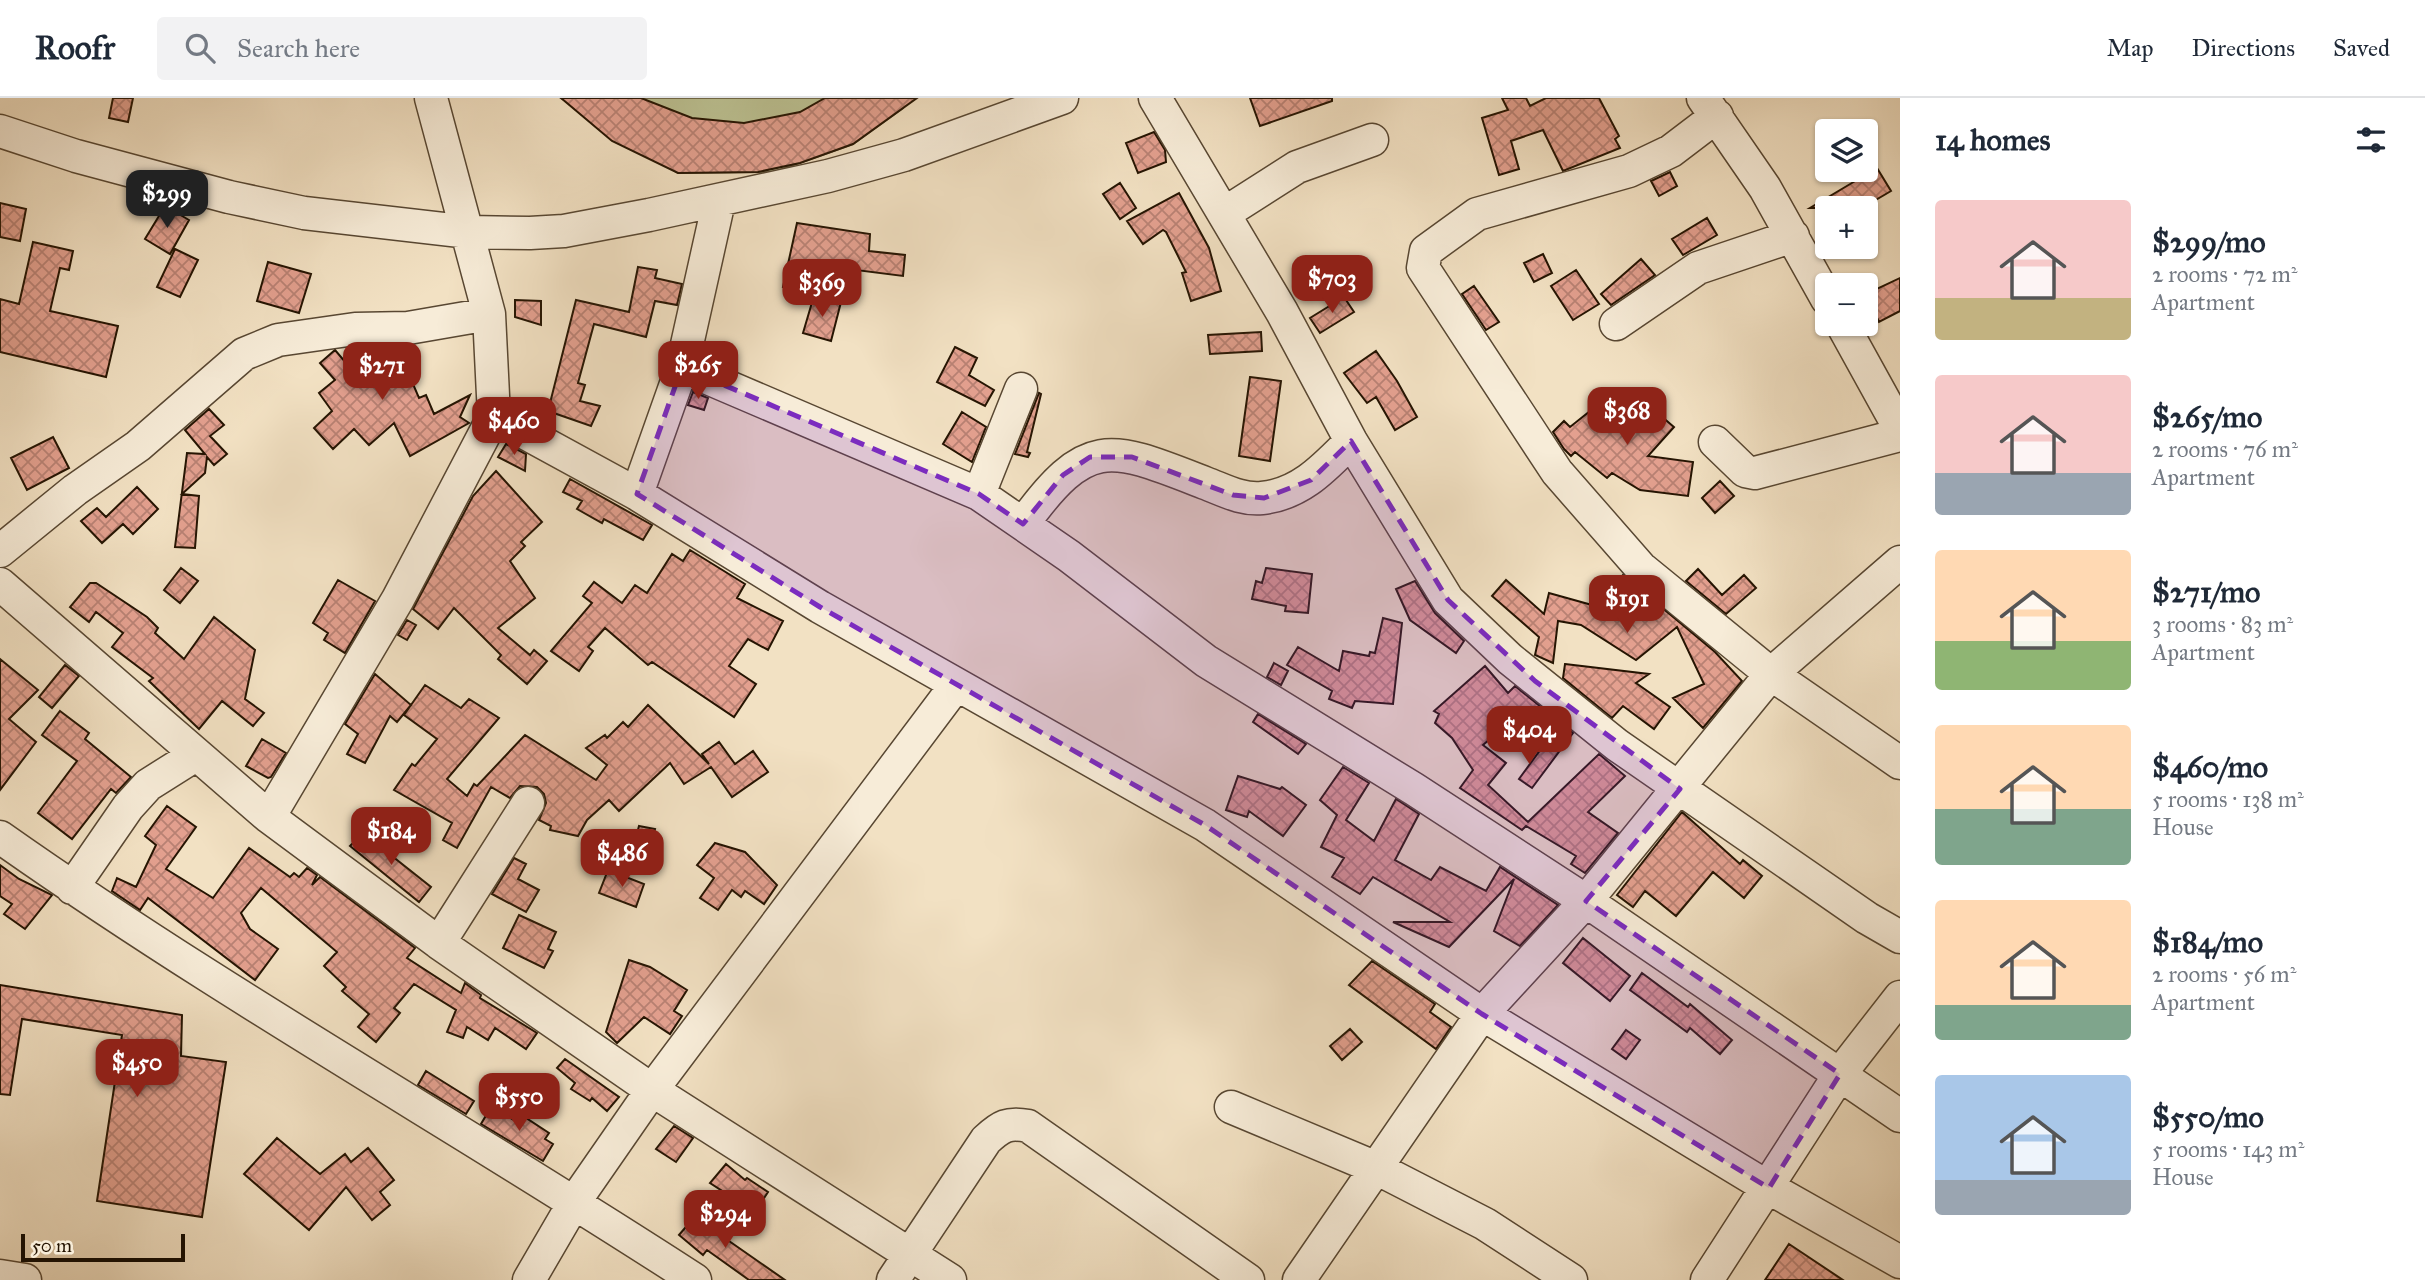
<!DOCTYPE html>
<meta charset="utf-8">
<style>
:root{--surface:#fff;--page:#f2f2f3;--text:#1f2937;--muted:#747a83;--line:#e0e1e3;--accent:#8f2418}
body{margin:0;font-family:"IM FELL Great Primer",serif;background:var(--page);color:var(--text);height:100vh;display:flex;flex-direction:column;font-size:26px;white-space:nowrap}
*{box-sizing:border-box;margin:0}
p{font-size:23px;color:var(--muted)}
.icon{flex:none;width:38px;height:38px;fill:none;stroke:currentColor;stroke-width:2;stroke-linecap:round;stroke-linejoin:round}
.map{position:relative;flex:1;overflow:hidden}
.drawer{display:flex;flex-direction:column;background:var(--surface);width:525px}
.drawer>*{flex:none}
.tools{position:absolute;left:1815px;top:21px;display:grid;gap:14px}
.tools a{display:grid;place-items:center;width:63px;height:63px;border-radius:7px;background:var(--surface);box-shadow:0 2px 5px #0004;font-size:35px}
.scale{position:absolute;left:21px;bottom:18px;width:164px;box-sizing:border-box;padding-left:7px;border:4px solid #251402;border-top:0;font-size:19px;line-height:24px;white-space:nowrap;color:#251402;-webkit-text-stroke:5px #f7ecd8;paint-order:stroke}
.price{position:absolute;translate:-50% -60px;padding:0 16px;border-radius:14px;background:var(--accent);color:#fff;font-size:23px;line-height:46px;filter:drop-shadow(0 2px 4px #0008)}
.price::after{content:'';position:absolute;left:50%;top:42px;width:21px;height:16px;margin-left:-10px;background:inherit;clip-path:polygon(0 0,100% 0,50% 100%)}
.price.on{background:#222;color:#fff}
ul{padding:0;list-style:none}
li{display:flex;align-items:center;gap:21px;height:175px;padding:0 35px}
li span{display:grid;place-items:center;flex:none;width:196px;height:140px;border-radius:7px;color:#555}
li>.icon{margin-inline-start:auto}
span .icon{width:84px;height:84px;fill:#fffc;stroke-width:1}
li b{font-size:30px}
h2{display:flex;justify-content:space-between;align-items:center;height:84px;padding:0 35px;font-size:30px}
header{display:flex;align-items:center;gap:42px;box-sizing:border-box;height:98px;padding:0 35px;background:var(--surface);border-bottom:2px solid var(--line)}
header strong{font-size:33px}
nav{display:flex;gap:38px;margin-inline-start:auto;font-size:24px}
.search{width:490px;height:63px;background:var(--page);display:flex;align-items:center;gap:18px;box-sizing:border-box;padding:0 24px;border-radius:7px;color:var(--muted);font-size:26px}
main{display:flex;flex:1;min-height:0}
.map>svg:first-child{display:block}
</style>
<header>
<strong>Roofr</strong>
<div class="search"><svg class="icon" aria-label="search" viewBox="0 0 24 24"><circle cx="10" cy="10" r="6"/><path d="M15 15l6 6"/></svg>Search here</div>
<nav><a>Map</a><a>Directions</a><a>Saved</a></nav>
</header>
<main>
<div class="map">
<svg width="1900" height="1182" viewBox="0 0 1900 1182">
<defs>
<pattern id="building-cross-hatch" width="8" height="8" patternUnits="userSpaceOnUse" patternTransform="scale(1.75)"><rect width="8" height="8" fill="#e3a08f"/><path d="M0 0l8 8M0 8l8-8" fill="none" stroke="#b88173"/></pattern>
</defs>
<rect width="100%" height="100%" fill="#f2e1c3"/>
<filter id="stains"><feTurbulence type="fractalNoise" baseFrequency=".00286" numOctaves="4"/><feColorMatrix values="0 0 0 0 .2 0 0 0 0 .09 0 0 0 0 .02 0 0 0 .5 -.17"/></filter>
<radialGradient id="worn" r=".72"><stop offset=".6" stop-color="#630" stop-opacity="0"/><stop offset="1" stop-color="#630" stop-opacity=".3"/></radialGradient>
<path fill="#bcc293" stroke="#706b4a" stroke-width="2" d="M 561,0 L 909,0 L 903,10 L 853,46 L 774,74 L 678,75 Z"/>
<path fill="url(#building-cross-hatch)" stroke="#251402" stroke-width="2" d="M 113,0 L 133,0 L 128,24 L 109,20 Z
M 561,0 L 641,0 L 692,20 L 744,25 L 800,14 L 825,0 L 917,0 L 853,46 L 800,65 L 758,74 L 678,75 L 612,43 Z
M 1250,0 L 1332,0 L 1332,3 L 1260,28 Z
M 1502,0 L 1526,0 L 1530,8 L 1546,0 L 1599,0 L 1619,38 L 1615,41 L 1620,50 L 1563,73 L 1543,32 L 1511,43 L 1519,71 L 1499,77 L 1482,20 L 1508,12 Z
M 1154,34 L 1165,52 L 1166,64 L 1138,75 L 1126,45 Z
M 1877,70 L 1891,93 L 1862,110 L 1810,110 Z
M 1670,74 L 1677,88 L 1659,98 L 1651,83 Z
M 1120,85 L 1136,110 L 1120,121 L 1103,96 Z
M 1179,95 L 1209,150 L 1221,193 L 1191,203 L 1182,175 L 1186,174 L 1166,134 L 1163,132 L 1143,146 L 1127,123 Z
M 0,105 L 26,111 L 20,143 L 0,139 Z
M 165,108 L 189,122 L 170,156 L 145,141 Z
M 1707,120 L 1717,137 L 1683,157 L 1672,141 Z
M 797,125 L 870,136 L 869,153 L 905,157 L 903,178 L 817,167 L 811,195 L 783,189 Z
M 33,144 L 73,153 L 69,172 L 60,170 L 50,213 L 118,228 L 106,279 L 0,254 L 0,201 L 19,206 Z
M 175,151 L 198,162 L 180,199 L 157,189 Z
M 1543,156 L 1552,175 L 1534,184 L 1524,165 Z
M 1641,161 L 1655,177 L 1611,207 L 1601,196 Z
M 268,164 L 311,176 L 299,215 L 257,203 Z
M 638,169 L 657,172 L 655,180 L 682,186 L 677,207 L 655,203 L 646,239 L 594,226 L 578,285 L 585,287 L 580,303 L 600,308 L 591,328 L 548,313 L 576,202 L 629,214 Z
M 1576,172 L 1599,206 L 1573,222 L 1551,188 Z
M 1900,180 L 1900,213 L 1879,224 L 1866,196 Z
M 1474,188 L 1499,224 L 1486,232 L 1462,196 Z
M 1344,199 L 1354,214 L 1320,235 L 1310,220 Z
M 813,201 L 841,204 L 831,243 L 803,235 Z
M 515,202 L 541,203 L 541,227 L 515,219 Z
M 1261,234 L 1262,253 L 1210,256 L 1208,237 Z
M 371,249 L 397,249 L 419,300 L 426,297 L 434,316 L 470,297 L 460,319 L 469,325 L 410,358 L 394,325 L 369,347 L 354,331 L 333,351 L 314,330 L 332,313 L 319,295 L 335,282 L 320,265 L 335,252 L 346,265 Z
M 955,249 L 977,260 L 969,277 L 994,292 L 985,308 L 937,284 Z
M 1376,253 L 1397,283 L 1417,319 L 1395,332 L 1376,299 L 1367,305 L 1344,275 Z
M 1250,279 L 1281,283 L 1270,363 L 1239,358 Z
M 693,294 L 708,300 L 704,312 L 688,307 Z
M 1039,295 L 1041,296 L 1027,354 L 1030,355 L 1028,359 L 1015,356 Z
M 1610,297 L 1626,315 L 1640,300 L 1674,329 L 1648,358 L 1693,364 L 1688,398 L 1640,392 L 1612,375 L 1607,380 L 1575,354 L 1571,358 L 1564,351 L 1553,334 L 1564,323 L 1570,329 Z
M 209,311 L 224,327 L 210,338 L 227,356 L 214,367 L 207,359 L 205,375 L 182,396 L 199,398 L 195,450 L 175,449 L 187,355 L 205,356 L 185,332 Z
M 962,314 L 986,329 L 972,364 L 943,346 Z
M 53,339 L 69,370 L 27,392 L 11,360 Z
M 506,346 L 526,356 L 525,373 L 498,359 Z
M 496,373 L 542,424 L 521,444 L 525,448 L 510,463 L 535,500 L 498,530 L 530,557 L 534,552 L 547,563 L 527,586 L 498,561 L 501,557 L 454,510 L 438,531 L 413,511 L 473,398 Z
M 570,381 L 652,427 L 643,442 L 604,421 L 602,425 L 577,411 L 582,403 L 563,394 Z
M 1720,383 L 1734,398 L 1715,415 L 1702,400 Z
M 137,389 L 158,411 L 133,436 L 123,426 L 102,445 L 81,423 L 97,410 L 106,419 Z
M 690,452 L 745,486 L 737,500 L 783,523 L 768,552 L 748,541 L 729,568 L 756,586 L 734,619 L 652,564 L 648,567 L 605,530 L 588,549 L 593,553 L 579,573 L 551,553 L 592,505 L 583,498 L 594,484 L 622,505 L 635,487 L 647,495 L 672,456 L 683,463 Z
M 181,470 L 198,483 L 180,505 L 164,492 Z
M 1266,470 L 1312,476 L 1308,515 L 1285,513 L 1286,508 L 1252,501 L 1256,483 L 1262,485 Z
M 1698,471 L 1722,497 L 1744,477 L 1756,490 L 1726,516 L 1686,483 Z
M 1623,477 L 1715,554 L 1742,583 L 1703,630 L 1673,600 L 1704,586 L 1677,529 L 1636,562 L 1581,527 L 1558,523 L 1553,565 L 1535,557 L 1539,539 L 1492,498 L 1506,482 L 1544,516 L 1549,495 L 1592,507 L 1606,481 L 1615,485 Z
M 338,482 L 375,503 L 345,555 L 324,542 L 328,535 L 313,525 Z
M 1415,483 L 1435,515 L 1464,543 L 1456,555 L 1410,522 L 1396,491 Z
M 90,485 L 96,485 L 147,519 L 158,530 L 155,535 L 184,561 L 214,519 L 255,552 L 245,601 L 264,615 L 253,628 L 222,603 L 199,631 L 149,583 L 153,580 L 112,549 L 123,535 L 96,514 L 89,524 L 70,509 Z
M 1383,520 L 1402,525 L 1393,606 L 1355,603 L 1352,610 L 1329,601 L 1332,593 L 1287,567 L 1298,549 L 1339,573 L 1343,553 L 1369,558 L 1370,554 L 1375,555 Z
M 407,522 L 416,527 L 407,542 L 398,537 Z
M 0,561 L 38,592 L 9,621 L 36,644 L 0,692 Z
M 1274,565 L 1288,573 L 1281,587 L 1267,579 Z
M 1565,566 L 1649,576 L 1636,585 L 1670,609 L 1654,631 L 1623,608 L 1612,620 L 1563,580 Z
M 65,567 L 79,578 L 52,610 L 39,599 Z
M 1485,568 L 1508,595 L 1515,588 L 1573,635 L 1532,690 L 1519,681 L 1546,644 L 1520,615 L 1483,647 L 1506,665 L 1488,687 L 1528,724 L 1599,656 L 1625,678 L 1588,714 L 1618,735 L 1585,775 L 1571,766 L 1576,758 L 1526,728 L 1522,732 L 1460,690 L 1473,672 L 1452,640 L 1435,625 L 1439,616 L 1434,613 Z
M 375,576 L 411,607 L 397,624 L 390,618 L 365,665 L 347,656 L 358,636 L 345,626 Z
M 425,587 L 461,610 L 469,601 L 499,620 L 447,681 L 467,698 L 474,686 L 477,688 L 525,637 L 596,682 L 607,667 L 586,650 L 605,637 L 607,640 L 623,624 L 628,629 L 648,607 L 709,666 L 702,656 L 719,644 L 735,666 L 753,653 L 768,674 L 732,699 L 711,669 L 684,686 L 670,665 L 619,713 L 609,702 L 587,722 L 578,738 L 550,732 L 551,728 L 539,722 L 546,705 L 544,696 L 537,689 L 520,688 L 510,700 L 491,689 L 457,750 L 443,742 L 452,725 L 394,692 L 412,666 L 415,668 L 437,641 L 404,617 Z
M 60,613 L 89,635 L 85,641 L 131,679 L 116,695 L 111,691 L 72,741 L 38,715 L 77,663 L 42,637 Z
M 1258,616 L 1306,646 L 1298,656 L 1253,624 Z
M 262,641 L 286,655 L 271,679 L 268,680 L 246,668 Z
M 1343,669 L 1369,685 L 1346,722 L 1374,743 L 1396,701 L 1419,716 L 1395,762 L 1431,782 L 1440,769 L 1486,793 L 1500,769 L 1558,807 L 1520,848 L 1494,833 L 1514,781 L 1449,849 L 1393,824 L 1450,824 L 1373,779 L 1360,796 L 1332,779 L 1344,760 L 1321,749 L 1337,717 L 1320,702 Z
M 1238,678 L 1280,691 L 1282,689 L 1306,707 L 1283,738 L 1249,713 L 1247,719 L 1226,712 Z
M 167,708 L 196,729 L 166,771 L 213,800 L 249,750 L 290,779 L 294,775 L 299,779 L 307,770 L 317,777 L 312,787 L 320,779 L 415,850 L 407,860 L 461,895 L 465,885 L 481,897 L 480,900 L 537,935 L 526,951 L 495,930 L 488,942 L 467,929 L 463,940 L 447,934 L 456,912 L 414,886 L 394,910 L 400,915 L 376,944 L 358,929 L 369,916 L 342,893 L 346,889 L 324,868 L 337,854 L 261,790 L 241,815 L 250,831 L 278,851 L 255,882 L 148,800 L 140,812 L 112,793 L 117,780 L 136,789 L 156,747 L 145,738 Z
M 1682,714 L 1740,766 L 1743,762 L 1762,778 L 1744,800 L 1713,774 L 1676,818 L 1645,793 L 1633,809 L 1617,797 Z
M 639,728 L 655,731 L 649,754 L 633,751 Z
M 363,735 L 431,789 L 419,804 L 350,748 Z
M 715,745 L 745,754 L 777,787 L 764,806 L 745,793 L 741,799 L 732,792 L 718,812 L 700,800 L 714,780 L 697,767 Z
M 514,760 L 526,766 L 518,781 L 539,792 L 526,814 L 492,796 Z
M 0,767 L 19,781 L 52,797 L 25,831 L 4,816 L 12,806 L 0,798 Z
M 608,772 L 644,786 L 636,809 L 599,795 Z
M 519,817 L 556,834 L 548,851 L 553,853 L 544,870 L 503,850 Z
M 1583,840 L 1630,878 L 1610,903 L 1563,865 Z
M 629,862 L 650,869 L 687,892 L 674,913 L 682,918 L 670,936 L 644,919 L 617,945 L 606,934 Z
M 1372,863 L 1435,906 L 1430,914 L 1451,929 L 1436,951 L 1349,887 Z
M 1642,875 L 1688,909 L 1690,906 L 1732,942 L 1720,956 L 1690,930 L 1687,934 L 1630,892 Z
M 0,887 L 182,917 L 181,958 L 226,964 L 202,1119 L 97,1103 L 122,937 L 22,921 L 10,997 L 0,996 Z
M 1350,931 L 1362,944 L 1342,962 L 1330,948 Z
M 1626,932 L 1640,942 L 1626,961 L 1612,951 Z
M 565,961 L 619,999 L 607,1013 L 592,1000 L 590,1003 L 571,991 L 575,985 L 557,970 Z
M 426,973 L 474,1003 L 466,1016 L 418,987 Z
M 491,1009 L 519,1025 L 523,1018 L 549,1035 L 545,1041 L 553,1046 L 543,1063 L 481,1026 Z
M 674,1028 L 693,1040 L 676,1064 L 656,1051 Z
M 277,1040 L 320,1076 L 345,1056 L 351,1064 L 368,1050 L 394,1082 L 380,1094 L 390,1107 L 372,1122 L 346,1089 L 309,1132 L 244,1076 Z
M 726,1066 L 745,1082 L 747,1080 L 768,1094 L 755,1114 L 710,1085 Z
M 697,1116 L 721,1133 L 719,1136 L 785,1182 L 749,1182 L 707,1152 L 703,1157 L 679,1137 Z
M 1789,1146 L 1843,1182 L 1765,1182 Z"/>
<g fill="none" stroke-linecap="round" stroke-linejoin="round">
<g stroke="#584732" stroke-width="35">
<path id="minor" d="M 1155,0 L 1282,214 L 1351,343 L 1448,502 L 1510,561 L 1617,647 L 1867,820 L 1900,839
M 1703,0 L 1765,90 L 1827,201
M 1717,18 L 1671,53 L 1629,73 L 1477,116 L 1426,153 L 1423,170 L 1557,374 L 1641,470 L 1771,576 L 1900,665
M 0,33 L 76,58 L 229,99 L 304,115 L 469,134 L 530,135 L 564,133 L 649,117 L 828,78 L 904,57 L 1062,0
M 1225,115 L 1297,69 L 1372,42
M 1616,226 L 1698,170 L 1793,138
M 1842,226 L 1900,331
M 682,269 L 979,396 L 1069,458 L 1206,563 L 1414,691 L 1586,803 L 1900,1018
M 494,318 L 637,396 L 820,509 L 1205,727 L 1482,916 L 1769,1090 L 1900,1164
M 1715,344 L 1745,373 L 1755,375 L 1900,337
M 637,396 L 682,269 L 719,103
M 979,396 L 1021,291
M 1023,426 C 1088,336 1110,348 1205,385 C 1224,392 1241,402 1262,400 C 1301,396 1325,369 1351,343
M 0,453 L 75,392 L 138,348 L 244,256 L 278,242 L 355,231 L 408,230 L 489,216
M 0,486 L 269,719 L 439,845 L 652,992 L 950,1182
M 269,719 L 398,501 L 494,318 L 489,216 L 431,0
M 0,739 C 224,897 465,1032 695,1182
M 72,790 L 128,709 L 148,687 L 194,658
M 439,845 L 528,705
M 1231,1009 L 1374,1069 L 1485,1126 L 1571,1182
M 0,1178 L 25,1182
M 529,1182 L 575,1103 L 652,992 L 956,587
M 893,1182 L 986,1042 C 1001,1028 1008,1024 1028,1028 L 1248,1182
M 1299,1182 L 1482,916 L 1586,803 L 1771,576 L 1900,464
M 1707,1182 L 1840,976 L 1900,899"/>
</g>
<use href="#minor" stroke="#f7ecd8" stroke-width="32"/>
</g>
<path fill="#7b2cbf" fill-opacity="0.2" stroke="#7b2cbf" stroke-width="5" stroke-dasharray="14 9" stroke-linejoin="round" d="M 682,269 L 979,396 L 1023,426 L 1063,377 L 1090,359 L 1132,359 L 1233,397 L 1264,400 L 1311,382 L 1351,343 L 1448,502 L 1535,583 L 1680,691 L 1586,803 L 1840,976 L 1769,1090 L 1482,916 L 1205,727 L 820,509 L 637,396 Z"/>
<rect width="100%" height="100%" filter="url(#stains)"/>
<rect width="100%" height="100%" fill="url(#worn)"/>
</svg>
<div class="tools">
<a><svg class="icon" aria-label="layers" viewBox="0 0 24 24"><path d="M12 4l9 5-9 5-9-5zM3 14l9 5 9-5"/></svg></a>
<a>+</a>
<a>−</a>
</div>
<div class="scale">50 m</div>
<b class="price on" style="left:167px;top:132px">$299</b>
<b class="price" style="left:1332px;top:217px">$703</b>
<b class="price" style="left:822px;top:221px">$369</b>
<b class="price" style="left:698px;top:303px">$265</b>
<b class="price" style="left:382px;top:304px">$271</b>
<b class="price" style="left:1627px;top:349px">$368</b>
<b class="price" style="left:514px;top:359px">$460</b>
<b class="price" style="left:1627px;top:537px">$191</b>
<b class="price" style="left:1529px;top:668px">$404</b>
<b class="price" style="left:391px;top:769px">$184</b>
<b class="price" style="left:622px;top:791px">$486</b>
<b class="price" style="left:137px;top:1001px">$450</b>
<b class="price" style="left:519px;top:1035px">$550</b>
<b class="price" style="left:725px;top:1152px">$294</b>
</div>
<section class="drawer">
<h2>14 homes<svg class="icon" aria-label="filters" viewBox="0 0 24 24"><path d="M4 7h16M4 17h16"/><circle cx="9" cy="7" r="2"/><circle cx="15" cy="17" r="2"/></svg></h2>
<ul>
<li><span style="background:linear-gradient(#f6c9c9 70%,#c2b280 0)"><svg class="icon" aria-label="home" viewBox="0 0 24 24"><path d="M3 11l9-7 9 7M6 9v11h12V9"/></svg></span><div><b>$299/mo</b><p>2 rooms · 72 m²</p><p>Apartment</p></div></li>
<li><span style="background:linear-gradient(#f6c9c9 70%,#9aa5b1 0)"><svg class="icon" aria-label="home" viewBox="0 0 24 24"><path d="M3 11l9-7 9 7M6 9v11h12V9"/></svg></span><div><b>$265/mo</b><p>2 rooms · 76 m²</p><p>Apartment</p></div></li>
<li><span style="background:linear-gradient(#ffd9b3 65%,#8fb573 0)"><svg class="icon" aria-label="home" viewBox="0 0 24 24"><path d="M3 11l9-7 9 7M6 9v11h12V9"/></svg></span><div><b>$271/mo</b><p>3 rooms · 83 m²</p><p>Apartment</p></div></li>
<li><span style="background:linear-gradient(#ffd9b3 60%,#7fa58c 0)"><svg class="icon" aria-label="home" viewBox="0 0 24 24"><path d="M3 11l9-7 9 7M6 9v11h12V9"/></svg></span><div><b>$460/mo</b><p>5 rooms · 138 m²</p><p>House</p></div></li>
<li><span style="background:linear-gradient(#ffd9b3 75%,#7fa58c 0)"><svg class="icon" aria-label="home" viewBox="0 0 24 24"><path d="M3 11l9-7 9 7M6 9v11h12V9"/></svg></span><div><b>$184/mo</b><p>2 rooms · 56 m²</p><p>Apartment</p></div></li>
<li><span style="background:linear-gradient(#a9c7e8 75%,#9aa5b1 0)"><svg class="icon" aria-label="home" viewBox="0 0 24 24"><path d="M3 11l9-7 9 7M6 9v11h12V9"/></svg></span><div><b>$550/mo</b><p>5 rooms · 143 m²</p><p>House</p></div></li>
</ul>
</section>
</main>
